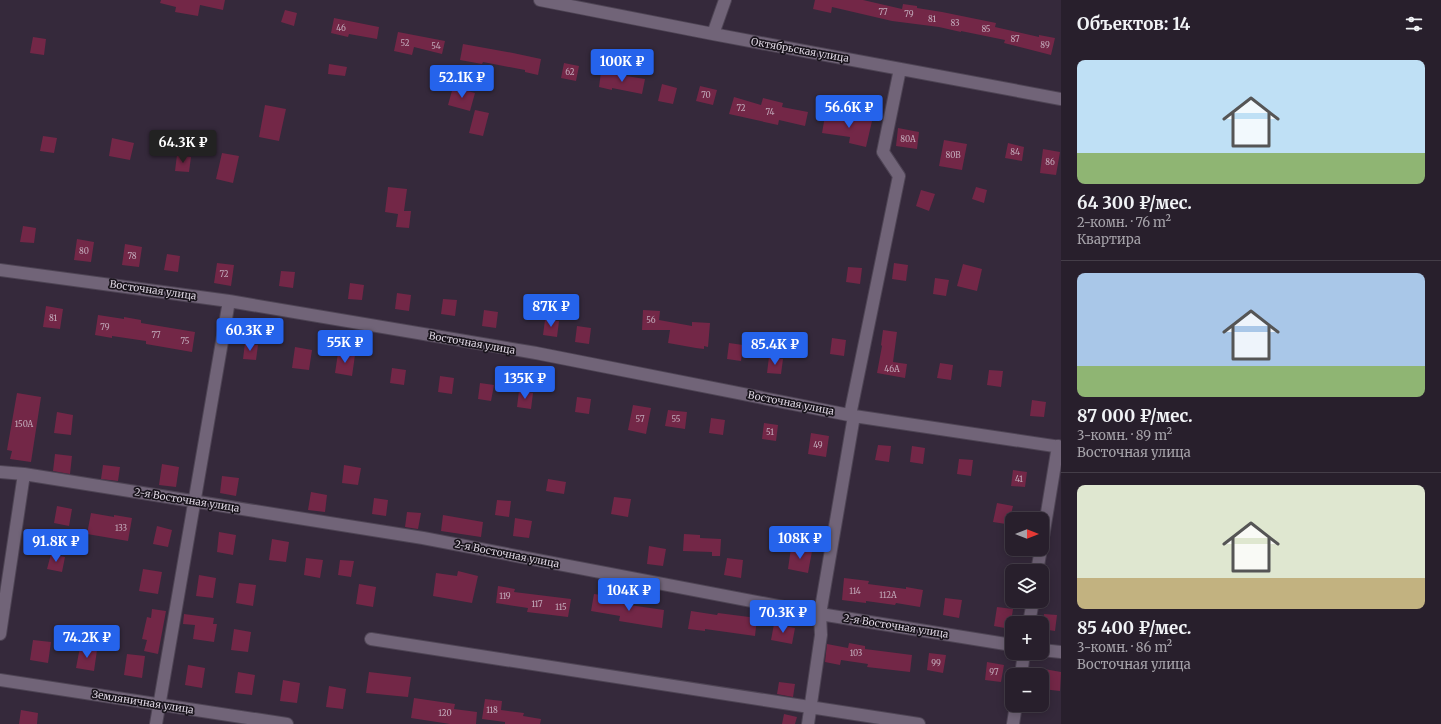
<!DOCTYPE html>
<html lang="ru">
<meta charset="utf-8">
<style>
:root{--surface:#281f2c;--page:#302734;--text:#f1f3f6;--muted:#a5a2a9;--line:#443d48;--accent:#2563eb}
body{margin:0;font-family:Merriweather,serif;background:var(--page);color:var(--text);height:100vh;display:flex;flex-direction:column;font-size:15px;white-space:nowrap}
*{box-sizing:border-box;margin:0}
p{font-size:13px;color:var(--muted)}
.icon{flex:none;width:22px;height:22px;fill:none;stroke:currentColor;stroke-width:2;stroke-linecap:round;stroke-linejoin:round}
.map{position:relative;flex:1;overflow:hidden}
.side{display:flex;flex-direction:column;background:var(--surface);width:380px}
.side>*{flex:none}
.needle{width:26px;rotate:90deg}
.tools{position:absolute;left:1005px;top:512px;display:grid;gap:8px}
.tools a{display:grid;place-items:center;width:44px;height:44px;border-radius:8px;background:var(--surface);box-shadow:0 2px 10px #0003,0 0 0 1px var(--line);font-size:20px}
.price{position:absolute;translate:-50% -34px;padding:0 9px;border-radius:4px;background:var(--accent);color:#fff;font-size:13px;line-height:26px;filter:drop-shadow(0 1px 2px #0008)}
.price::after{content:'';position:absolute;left:50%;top:24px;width:12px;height:9px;margin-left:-6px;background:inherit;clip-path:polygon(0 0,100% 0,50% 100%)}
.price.current{background:#222;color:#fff}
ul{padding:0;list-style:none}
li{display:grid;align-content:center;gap:8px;height:212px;padding:0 16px}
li+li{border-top:1px solid var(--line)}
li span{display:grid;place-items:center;height:124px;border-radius:8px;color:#555}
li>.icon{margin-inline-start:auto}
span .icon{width:72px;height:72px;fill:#fffc;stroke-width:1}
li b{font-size:17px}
h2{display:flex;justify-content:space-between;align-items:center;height:48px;padding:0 16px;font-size:17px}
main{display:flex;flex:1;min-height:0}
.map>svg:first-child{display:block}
</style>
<main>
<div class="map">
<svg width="1061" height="724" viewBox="0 0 1061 724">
<rect width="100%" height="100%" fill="#35293b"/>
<path fill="#732747" d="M 161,0 L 225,0 L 223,10 L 200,5 L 198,16 L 175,12 L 176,7 L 160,3 Z
M 815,0 L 863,0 L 902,9 L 903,4 L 917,6 L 917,8 L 942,12 L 996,23 L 995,27 L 1039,37 L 1039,35 L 1055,38 L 1051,55 L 1004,43 L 1005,40 L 961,31 L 961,32 L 939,27 L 892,21 L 832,7 L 831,13 L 813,9 Z
M 285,10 L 297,13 L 294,26 L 281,22 Z
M 334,18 L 379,27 L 377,39 L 349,34 L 348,37 L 331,33 Z
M 398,32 L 445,41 L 442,54 L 414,47 L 412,55 L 394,51 Z
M 33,37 L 46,39 L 44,55 L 30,53 Z
M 463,44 L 513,53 L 541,59 L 538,75 L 525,72 L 525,70 L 483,62 L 482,64 L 460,60 Z
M 564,63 L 579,66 L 576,81 L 561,78 Z
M 329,64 L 347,67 L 345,76 L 328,74 Z
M 601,72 L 645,79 L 642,94 L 612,88 L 612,90 L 599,87 Z
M 662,84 L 677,88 L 673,104 L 658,101 Z
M 700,86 L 717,90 L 713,105 L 696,101 Z
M 453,87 L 475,93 L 470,111 L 448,105 Z
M 734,97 L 761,105 L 763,98 L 783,103 L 782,107 L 808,112 L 805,126 L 779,120 L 778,125 L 729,114 Z
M 265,105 L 286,109 L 279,141 L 259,137 Z
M 475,110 L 489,113 L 483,136 L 469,133 Z
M 825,116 L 854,120 L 854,118 L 872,121 L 866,147 L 849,143 L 850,137 L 822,133 Z
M 898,128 L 919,132 L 917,149 L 896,146 Z
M 43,136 L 57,138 L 54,153 L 40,151 Z
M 112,138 L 134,143 L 130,160 L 109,156 Z
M 944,140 L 967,144 L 962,170 L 939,166 Z
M 1008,143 L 1024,147 L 1022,161 L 1005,158 Z
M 1043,149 L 1060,152 L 1056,175 L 1040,173 Z
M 222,153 L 239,156 L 233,183 L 216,179 Z
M 177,155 L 191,157 L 189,172 L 175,171 Z
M 388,187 L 407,189 L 404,211 L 411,211 L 409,228 L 396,227 L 398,214 L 385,212 Z
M 976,187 L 987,190 L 984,203 L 972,199 Z
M 921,190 L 935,194 L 929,211 L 916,206 Z
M 23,226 L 36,228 L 34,243 L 20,242 Z
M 77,239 L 94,242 L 91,262 L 74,260 Z
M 125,244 L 142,247 L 139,267 L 122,265 Z
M 167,254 L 180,256 L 178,272 L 164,270 Z
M 217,263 L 234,265 L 231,286 L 214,283 Z
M 894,263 L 908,265 L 906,281 L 892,279 Z
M 963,264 L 982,269 L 977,291 L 957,286 Z
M 848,267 L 862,268 L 860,284 L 846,282 Z
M 281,271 L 295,272 L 293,288 L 279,286 Z
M 935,278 L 949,280 L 946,296 L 933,294 Z
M 350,283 L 364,285 L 362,300 L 348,299 Z
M 397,293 L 411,295 L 409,311 L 395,309 Z
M 443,299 L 457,300 L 455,316 L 441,314 Z
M 46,306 L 63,309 L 60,329 L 43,327 Z
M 484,310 L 498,312 L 496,328 L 482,326 Z
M 643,310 L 660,311 L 659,320 L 692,326 L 692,322 L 710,323 L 708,347 L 704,346 L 704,349 L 696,348 L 668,343 L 670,330 L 642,330 Z
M 98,315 L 124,319 L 124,317 L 141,320 L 141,323 L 195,332 L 192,352 L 146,344 L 146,341 L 112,336 L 112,338 L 95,335 Z
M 545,320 L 559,321 L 557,337 L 543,335 Z
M 577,326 L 591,328 L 589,344 L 575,342 Z
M 883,330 L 897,332 L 893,362 L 907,364 L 905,378 L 877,373 L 882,346 L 881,345 Z
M 832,338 L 846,340 L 844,356 L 830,354 Z
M 245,343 L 258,345 L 256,360 L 243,359 Z
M 729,343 L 743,345 L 741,361 L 727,359 Z
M 295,347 L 312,350 L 309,370 L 292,368 Z
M 338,353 L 355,355 L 352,376 L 335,373 Z
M 769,357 L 783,359 L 781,374 L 767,373 Z
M 940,363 L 953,365 L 951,380 L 937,378 Z
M 392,368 L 406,370 L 404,385 L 390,383 Z
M 989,370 L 1003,371 L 1001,387 L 987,385 Z
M 440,376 L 454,378 L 452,394 L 438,392 Z
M 480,383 L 494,385 L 491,401 L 478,399 Z
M 519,391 L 533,393 L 531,409 L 517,407 Z
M 17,393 L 41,397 L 31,462 L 10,459 L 12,451 L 7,450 Z
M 577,397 L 591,399 L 589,414 L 575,412 Z
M 1032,400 L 1046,402 L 1044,417 L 1030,416 Z
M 633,405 L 651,408 L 646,434 L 628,430 Z
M 668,410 L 687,412 L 685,429 L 665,426 Z
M 57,412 L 73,415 L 71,435 L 54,433 Z
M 711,418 L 725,420 L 723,435 L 709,433 Z
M 764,423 L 778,425 L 776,441 L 762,439 Z
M 811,433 L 829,436 L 826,457 L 808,454 Z
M 878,445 L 891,446 L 889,462 L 875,460 Z
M 912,446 L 925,448 L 923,464 L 910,462 Z
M 55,454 L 72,456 L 70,474 L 53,471 Z
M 959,459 L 973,460 L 971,476 L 957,474 Z
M 162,464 L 179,467 L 176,487 L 159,485 Z
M 103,465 L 120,467 L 118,481 L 101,479 Z
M 344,465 L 361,468 L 358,485 L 342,483 Z
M 1013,470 L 1027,472 L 1025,487 L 1011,486 Z
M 222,476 L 239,478 L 236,496 L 220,493 Z
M 548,479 L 566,482 L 564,494 L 546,491 Z
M 311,492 L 327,495 L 325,512 L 308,510 Z
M 614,497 L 631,499 L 628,517 L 611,514 Z
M 374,498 L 388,500 L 386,516 L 372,514 Z
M 497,500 L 511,501 L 509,517 L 495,515 Z
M 997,503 L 1013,506 L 1011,514 L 1007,513 L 1006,524 L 993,522 Z
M 57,506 L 72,509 L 69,526 L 54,523 Z
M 407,512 L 421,513 L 418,529 L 405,527 Z
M 91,513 L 114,517 L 114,515 L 132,518 L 128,541 L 87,534 Z
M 443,515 L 483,522 L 481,537 L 441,531 Z
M 515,518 L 532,521 L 529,538 L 513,536 Z
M 157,526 L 172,530 L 168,547 L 153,544 Z
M 219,532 L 236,535 L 233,555 L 217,552 Z
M 684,534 L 700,535 L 700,538 L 721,539 L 720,556 L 712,556 L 712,552 L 683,551 Z
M 272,539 L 289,542 L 286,562 L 269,560 Z
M 649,546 L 666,549 L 663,566 L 647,564 Z
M 791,548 L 812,551 L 808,573 L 788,569 Z
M 51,554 L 65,557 L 62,572 L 47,569 Z
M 306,558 L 323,560 L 320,578 L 304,575 Z
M 727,558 L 743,560 L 741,578 L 724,575 Z
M 340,560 L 354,561 L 351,577 L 338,575 Z
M 143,569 L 162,572 L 158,594 L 139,591 Z
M 458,571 L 478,576 L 472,603 L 433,596 L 436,573 L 457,576 Z
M 199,575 L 216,578 L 213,598 L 196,596 Z
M 844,578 L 869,581 L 868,584 L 906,589 L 906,587 L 923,590 L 920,607 L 896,603 L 895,605 L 866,601 L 866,603 L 842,600 Z
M 239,583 L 256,585 L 253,606 L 236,603 Z
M 359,584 L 376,587 L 373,607 L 356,604 Z
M 498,586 L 515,589 L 514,592 L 571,599 L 568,617 L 527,612 L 528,608 L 496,603 Z
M 594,594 L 610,596 L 609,602 L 664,610 L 662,628 L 619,621 L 620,616 L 591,611 Z
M 945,598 L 962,600 L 959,618 L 943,615 Z
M 997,607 L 1013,609 L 1010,629 L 994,626 Z
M 152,609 L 166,611 L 158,654 L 144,651 L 147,640 L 142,639 L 147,617 L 151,618 Z
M 691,611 L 717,615 L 718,613 L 757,618 L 755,636 L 705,629 L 705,631 L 688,629 Z
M 184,614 L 214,618 L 213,624 L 217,624 L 214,642 L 193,639 L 195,625 L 183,624 Z
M 1044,614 L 1057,615 L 1055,631 L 1042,629 Z
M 774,624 L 795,628 L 792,644 L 771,640 Z
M 234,629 L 251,632 L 248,652 L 231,650 Z
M 33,640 L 51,642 L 48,663 L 30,660 Z
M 849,643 L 865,646 L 865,649 L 912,655 L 910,672 L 867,667 L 868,664 L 841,660 L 840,665 L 825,662 L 827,644 L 848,648 Z
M 80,647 L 97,650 L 94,671 L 76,668 Z
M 929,653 L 946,655 L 943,673 L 927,670 Z
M 127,654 L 145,656 L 142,678 L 124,675 Z
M 987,662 L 1004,665 L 1001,682 L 985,680 Z
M 188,665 L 205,668 L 202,688 L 185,685 Z
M 1044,669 L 1061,672 L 1060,691 L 1042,689 Z
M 238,672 L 255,675 L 252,695 L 235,693 Z
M 369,672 L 411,677 L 408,697 L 366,693 Z
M 283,680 L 300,683 L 297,703 L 280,701 Z
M 779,682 L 795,684 L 793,697 L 777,694 Z
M 329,686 L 346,689 L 343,709 L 326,707 Z
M 414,698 L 455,704 L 454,709 L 477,712 L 476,724 L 450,724 L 411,718 Z
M 485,699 L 502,701 L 501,710 L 524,713 L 523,716 L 541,719 L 540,724 L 505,724 L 505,722 L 482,719 Z
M 21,710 L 38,713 L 37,724 L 19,724 Z
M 784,714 L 797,717 L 795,724 L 782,724 Z"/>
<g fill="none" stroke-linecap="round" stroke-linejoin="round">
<g stroke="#4e4454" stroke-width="14">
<path id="minor" d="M 540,0 L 713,34 L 1061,99
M 713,34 L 725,0
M 0,270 L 229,301 L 536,353 L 854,416 L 1061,447
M 850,415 L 899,176 L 883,152 L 900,69
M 0,472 L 24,474 L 423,538 L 820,614 L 1012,645
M 1042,543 L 1058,446
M 1037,571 L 1041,549
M 1029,623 L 1033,601
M 0,634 L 24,474
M 371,639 L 919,724
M 1042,650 L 1061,652
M 1021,675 L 1024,653
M 0,680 L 287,724
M 156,724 L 229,301
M 808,724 L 821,635 L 820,614 L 854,416
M 1013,724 L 1016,705"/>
</g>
<use href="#minor" stroke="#716478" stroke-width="12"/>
</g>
<g text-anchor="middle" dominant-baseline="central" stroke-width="3.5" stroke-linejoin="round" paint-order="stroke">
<g font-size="8" fill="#c2aaba">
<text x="883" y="12">77</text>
<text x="909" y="14">79</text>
<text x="932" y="19">81</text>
<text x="955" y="23">83</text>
<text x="341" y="28">46</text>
<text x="986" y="29">85</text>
<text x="1015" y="39">87</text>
<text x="405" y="43">52</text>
<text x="1045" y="45">89</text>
<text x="436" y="46">54</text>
<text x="570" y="72">62</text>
<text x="706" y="95">70</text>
<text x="741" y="108">72</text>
<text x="770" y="112">74</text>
<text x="908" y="139">80А</text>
<text x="1015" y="152">84</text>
<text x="953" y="155">80В</text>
<text x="1050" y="162">86</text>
<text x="84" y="251">80</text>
<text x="132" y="256">78</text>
<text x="224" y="274">72</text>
<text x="53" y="318">81</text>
<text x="651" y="320">56</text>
<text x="105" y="327">79</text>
<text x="156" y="335">77</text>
<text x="185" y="341">75</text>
<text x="892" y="369">46А</text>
<text x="640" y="419">57</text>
<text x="676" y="419">55</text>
<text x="24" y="424">150А</text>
<text x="770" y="432">51</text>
<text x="818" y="445">49</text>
<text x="1019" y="479">41</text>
<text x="121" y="528">133</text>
<text x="855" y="591">114</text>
<text x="888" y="595">112А</text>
<text x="505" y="596">119</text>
<text x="537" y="604">117</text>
<text x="561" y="607">115</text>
<text x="856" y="653">103</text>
<text x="936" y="663">99</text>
<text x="994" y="672">97</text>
<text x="492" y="710">118</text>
<text x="445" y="713">120</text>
</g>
<g font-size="10" fill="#ddd5e1" stroke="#19141c">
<text transform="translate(800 50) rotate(10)">Октябрьская улица</text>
<text transform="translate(153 290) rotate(8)">Восточная улица</text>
<text transform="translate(472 343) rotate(10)">Восточная улица</text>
<text transform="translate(791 403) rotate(11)">Восточная улица</text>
<text transform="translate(187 500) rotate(9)">2-я Восточная улица</text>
<text transform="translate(507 554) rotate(11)">2-я Восточная улица</text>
<text transform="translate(896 626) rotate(9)">2-я Восточная улица</text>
<text transform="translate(143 702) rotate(9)">Земляничная улица</text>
</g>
</g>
</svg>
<div class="tools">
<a><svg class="needle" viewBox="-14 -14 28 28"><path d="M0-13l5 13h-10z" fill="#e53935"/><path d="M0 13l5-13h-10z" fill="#a5a2a9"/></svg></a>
<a><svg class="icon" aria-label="layers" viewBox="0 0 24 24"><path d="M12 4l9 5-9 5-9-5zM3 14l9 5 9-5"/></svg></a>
<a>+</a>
<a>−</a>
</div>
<b class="price" style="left:622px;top:83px">100K ₽</b>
<b class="price" style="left:462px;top:99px">52.1K ₽</b>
<b class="price" style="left:849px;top:129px">56.6K ₽</b>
<b class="price current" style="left:183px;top:164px">64.3K ₽</b>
<b class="price" style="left:551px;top:328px">87K ₽</b>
<b class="price" style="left:250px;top:352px">60.3K ₽</b>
<b class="price" style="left:345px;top:364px">55K ₽</b>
<b class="price" style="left:775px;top:366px">85.4K ₽</b>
<b class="price" style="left:525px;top:400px">135K ₽</b>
<b class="price" style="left:800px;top:560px">108K ₽</b>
<b class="price" style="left:56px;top:563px">91.8K ₽</b>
<b class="price" style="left:629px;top:612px">104K ₽</b>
<b class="price" style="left:783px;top:634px">70.3K ₽</b>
<b class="price" style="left:87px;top:659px">74.2K ₽</b>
</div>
<section class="side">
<h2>Объектов: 14<svg class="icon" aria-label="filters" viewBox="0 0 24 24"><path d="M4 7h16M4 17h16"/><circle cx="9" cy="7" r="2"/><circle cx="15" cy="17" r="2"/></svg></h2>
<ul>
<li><span style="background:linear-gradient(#bfe0f5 75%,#8fb573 0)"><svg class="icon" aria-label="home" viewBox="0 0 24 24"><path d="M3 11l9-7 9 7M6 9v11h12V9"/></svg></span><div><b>64 300 ₽/мес.</b><p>2-комн. · 76 m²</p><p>Квартира</p></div></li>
<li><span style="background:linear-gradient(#a9c7e8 75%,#8fb573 0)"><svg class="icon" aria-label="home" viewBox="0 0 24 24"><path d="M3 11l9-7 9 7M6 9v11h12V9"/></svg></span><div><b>87 000 ₽/мес.</b><p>3-комн. · 89 m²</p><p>Восточная улица</p></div></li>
<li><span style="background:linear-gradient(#dfe7d0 75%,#c2b280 0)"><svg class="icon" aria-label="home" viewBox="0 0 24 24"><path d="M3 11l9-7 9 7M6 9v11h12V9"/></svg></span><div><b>85 400 ₽/мес.</b><p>3-комн. · 86 m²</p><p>Восточная улица</p></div></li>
</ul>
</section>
</main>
